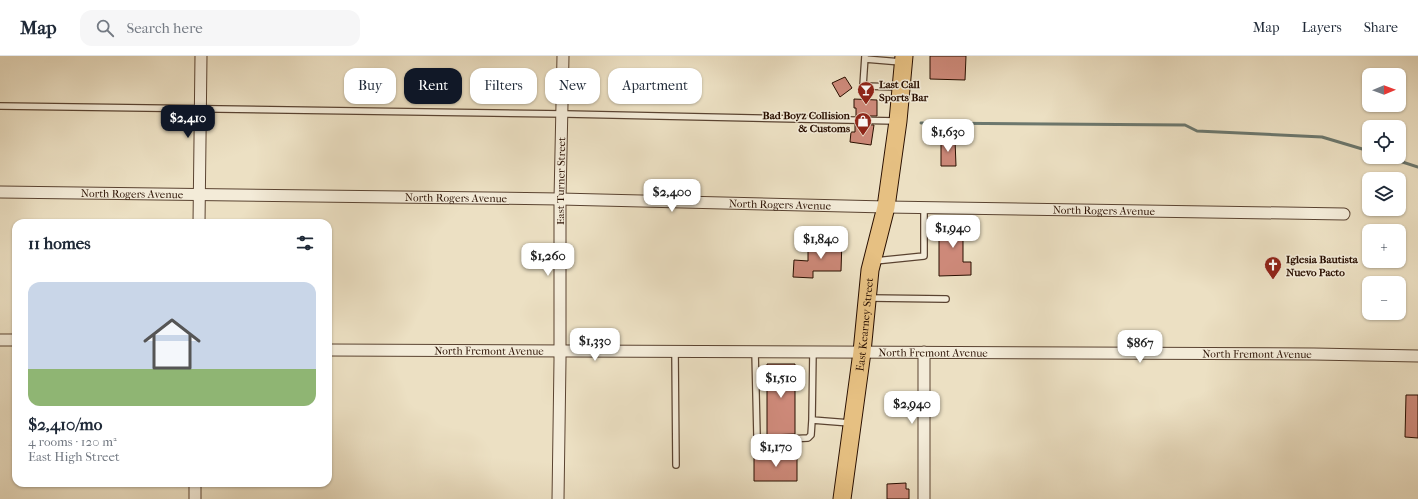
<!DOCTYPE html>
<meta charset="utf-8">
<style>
:root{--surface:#fff;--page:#f6f6f7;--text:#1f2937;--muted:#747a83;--line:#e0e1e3;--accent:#111827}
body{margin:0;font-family:"IM FELL French Canon",serif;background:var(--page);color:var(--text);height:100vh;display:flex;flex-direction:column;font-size:15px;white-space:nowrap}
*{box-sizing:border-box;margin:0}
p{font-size:13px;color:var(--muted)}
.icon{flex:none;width:22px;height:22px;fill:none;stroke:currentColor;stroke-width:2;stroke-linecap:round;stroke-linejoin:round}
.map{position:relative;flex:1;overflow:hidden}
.panel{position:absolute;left:12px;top:163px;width:320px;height:268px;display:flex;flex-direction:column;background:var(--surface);border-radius:12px;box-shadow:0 1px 3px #0004}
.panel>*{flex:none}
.top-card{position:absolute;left:344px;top:12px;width:380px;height:36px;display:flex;gap:8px}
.needle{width:26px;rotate:89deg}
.controls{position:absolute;left:1362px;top:12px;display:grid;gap:8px}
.controls a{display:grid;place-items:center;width:44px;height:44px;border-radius:8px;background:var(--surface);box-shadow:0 1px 3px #0004;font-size:20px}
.price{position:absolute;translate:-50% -34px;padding:0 9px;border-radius:8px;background:#fff;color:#222;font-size:13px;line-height:26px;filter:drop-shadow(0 1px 2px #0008)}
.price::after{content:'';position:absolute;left:50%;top:24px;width:12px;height:9px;margin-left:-6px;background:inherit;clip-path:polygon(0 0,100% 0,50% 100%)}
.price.current{background:var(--accent);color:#fff}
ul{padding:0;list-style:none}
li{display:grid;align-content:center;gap:8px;height:212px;padding:0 16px}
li+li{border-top:1px solid var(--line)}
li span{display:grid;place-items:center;height:124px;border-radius:12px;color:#555}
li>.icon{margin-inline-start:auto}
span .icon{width:72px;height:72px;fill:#fffc;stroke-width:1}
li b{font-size:17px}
h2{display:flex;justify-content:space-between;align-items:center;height:48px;padding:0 16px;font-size:17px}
.tag{padding:0 14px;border-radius:12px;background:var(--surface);box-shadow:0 1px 3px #0004;font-size:14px;line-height:36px}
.tag.current{background:var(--accent);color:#fff}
header{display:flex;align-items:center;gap:24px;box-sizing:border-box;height:56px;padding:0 20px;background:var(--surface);border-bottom:1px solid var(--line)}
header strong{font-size:19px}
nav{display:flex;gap:22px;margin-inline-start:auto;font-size:14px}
.search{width:280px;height:36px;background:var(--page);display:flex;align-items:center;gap:10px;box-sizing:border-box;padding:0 14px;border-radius:12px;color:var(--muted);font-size:15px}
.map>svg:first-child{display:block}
</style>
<header>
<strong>Map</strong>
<div class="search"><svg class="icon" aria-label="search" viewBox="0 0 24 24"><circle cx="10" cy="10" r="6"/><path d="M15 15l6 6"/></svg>Search here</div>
<nav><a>Map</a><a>Layers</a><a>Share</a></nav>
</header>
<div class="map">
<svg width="1418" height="443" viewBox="0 0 1418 443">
<rect width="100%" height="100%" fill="#ece0c3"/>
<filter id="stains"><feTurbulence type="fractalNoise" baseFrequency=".005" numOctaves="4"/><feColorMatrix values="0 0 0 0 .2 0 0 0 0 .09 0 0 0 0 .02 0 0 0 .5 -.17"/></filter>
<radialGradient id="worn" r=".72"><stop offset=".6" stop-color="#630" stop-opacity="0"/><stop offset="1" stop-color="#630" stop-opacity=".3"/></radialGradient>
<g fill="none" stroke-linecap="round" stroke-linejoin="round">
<path stroke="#6c776d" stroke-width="3" d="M 921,67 L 1185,69 L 1197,75 L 1322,81 L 1369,95
M 1387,101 L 1418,111"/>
</g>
<path fill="#cd8979" stroke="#290f00" d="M 930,0 L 966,0 L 965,24 L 930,23 Z
M 845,21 L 852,32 L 840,41 L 832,27 Z
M 854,43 L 877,44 L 877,60 L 856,60 L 856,52 L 854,52 Z
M 855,68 L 874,69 L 871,89 L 850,86 L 851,76 L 855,76 Z
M 941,84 L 955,84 L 956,110 L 941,110 Z
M 939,167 L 971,167 L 971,183 L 963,183 L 963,206 L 971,206 L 971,219 L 939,220 Z
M 821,184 L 842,184 L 841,215 L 813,215 L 813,222 L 793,221 L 794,204 L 808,205 L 808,195 L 821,194 Z
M 767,308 L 795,308 L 795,378 L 767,379 Z
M 1406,339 L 1418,339 L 1418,382 L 1405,381 Z
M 754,399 L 797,399 L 797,425 L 754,425 Z
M 906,427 L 906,433 L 909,433 L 909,443 L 887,443 L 887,428 Z"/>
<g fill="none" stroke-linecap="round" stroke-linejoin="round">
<g stroke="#5a4331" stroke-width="8">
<path id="service" d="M 865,0 L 863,30 L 899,31
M 865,3 L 901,6
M 0,50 L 566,58 L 896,65
M 875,205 L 924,200 L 924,151
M 870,242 L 946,243
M 675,295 L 676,409
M 755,295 L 757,380 L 761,383 L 769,384 L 808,382 L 811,379 L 812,364 L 850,367
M 812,364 L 813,295"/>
</g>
<g stroke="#5a4331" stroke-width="13">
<g id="minor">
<path id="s1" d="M 0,136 L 560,143 L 886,151 L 1344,158"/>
<path d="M 199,167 L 201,0"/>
<path d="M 0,284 L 16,284"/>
<path id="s2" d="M 328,294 L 1314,298 L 1418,300"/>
<path d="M 195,443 L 195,427"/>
<path id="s3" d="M 558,443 L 560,304 L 560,143 L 563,0"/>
<path d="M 924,443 L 924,296"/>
</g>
</g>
<g stroke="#290f00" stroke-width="19">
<g id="primary">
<path id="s4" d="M 842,443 L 862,296 L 870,214 L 886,151 L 898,65 L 904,0"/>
</g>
</g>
<use href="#service" stroke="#f3ebd8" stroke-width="5.5"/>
<use href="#minor" stroke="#f3ebd8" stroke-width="11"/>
<use href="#primary" stroke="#e6c082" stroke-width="17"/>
</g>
<defs>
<g id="bar-pin" transform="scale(0.9)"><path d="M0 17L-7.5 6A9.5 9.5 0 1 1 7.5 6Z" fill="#8f2418" stroke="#f3ebd8"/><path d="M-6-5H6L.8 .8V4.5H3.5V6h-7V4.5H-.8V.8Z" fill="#fff"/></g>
<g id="shop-pin" transform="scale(0.9)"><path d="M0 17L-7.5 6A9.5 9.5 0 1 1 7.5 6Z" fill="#8f2418" stroke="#f3ebd8"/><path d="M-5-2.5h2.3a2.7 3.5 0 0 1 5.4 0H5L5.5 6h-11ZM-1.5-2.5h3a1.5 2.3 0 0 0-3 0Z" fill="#fff"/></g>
<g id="church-pin" transform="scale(0.9)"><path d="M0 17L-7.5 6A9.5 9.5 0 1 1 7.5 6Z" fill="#8f2418" stroke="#f3ebd8"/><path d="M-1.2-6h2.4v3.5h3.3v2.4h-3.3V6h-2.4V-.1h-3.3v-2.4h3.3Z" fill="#fff"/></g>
</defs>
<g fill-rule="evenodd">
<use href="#bar-pin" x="866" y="34"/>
<use href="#shop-pin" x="863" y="65"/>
<use href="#church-pin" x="1273" y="209"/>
</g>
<g text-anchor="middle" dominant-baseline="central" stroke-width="3" stroke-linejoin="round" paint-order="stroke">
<g font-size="11" font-weight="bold" fill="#290f00" stroke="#f3ebd8" text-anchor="start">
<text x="879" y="28">Last Call<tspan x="879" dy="13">Sports Bar</tspan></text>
<text x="850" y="59" text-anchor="end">Bad Boyz Collision<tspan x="850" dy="13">&amp; Customs</tspan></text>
<text x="1286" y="203">Iglesia Bautista<tspan x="1286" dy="13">Nuevo Pacto</tspan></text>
</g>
<g font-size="11" fill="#290f00" stroke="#f3ebd8">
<text stroke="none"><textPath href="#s3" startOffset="318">East Turner Street</textPath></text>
<text stroke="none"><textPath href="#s1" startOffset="132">North Rogers Avenue</textPath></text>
<text stroke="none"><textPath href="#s1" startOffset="456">North Rogers Avenue</textPath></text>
<text stroke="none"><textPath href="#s1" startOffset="780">North Rogers Avenue</textPath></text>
<text stroke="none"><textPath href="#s1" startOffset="1104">North Rogers Avenue</textPath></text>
<text stroke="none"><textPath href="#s4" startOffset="176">East Kearney Street</textPath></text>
<text stroke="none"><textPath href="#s2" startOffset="161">North Fremont Avenue</textPath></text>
<text stroke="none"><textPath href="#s2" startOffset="605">North Fremont Avenue</textPath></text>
<text stroke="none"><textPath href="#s2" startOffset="929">North Fremont Avenue</textPath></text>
</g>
</g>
<rect width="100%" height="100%" filter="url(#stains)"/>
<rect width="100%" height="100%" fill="url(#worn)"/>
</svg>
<div class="controls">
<a><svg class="needle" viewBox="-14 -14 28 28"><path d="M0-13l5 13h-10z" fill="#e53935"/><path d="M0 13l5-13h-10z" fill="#747a83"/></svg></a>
<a><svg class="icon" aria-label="locate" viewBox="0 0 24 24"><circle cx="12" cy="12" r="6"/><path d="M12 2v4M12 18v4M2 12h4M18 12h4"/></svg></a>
<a><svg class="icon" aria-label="layers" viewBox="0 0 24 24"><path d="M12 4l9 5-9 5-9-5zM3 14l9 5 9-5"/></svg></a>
<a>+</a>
<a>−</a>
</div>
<b class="price current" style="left:188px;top:83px">$2,410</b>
<b class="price" style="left:948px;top:97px">$1,630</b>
<b class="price" style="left:672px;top:157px">$2,400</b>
<b class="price" style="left:953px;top:193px">$1,940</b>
<b class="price" style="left:821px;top:204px">$1,840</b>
<b class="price" style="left:548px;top:221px">$1,260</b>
<b class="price" style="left:595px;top:306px">$1,330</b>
<b class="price" style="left:1140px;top:308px">$867</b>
<b class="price" style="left:781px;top:343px">$1,510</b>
<b class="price" style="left:912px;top:369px">$2,940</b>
<b class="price" style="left:776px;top:412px">$1,170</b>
<div class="top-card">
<a class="tag">Buy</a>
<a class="tag current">Rent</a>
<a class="tag">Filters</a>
<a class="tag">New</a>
<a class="tag">Apartment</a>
</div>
<section class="panel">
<h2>11 homes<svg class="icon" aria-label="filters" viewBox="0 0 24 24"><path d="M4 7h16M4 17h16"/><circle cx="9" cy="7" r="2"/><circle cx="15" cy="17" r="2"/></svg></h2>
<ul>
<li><span style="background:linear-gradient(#c9d6e8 70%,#8fb573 0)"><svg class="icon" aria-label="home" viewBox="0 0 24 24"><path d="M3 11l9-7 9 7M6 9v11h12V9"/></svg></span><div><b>$2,410/mo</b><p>4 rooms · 120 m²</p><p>East High Street</p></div></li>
</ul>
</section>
</div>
